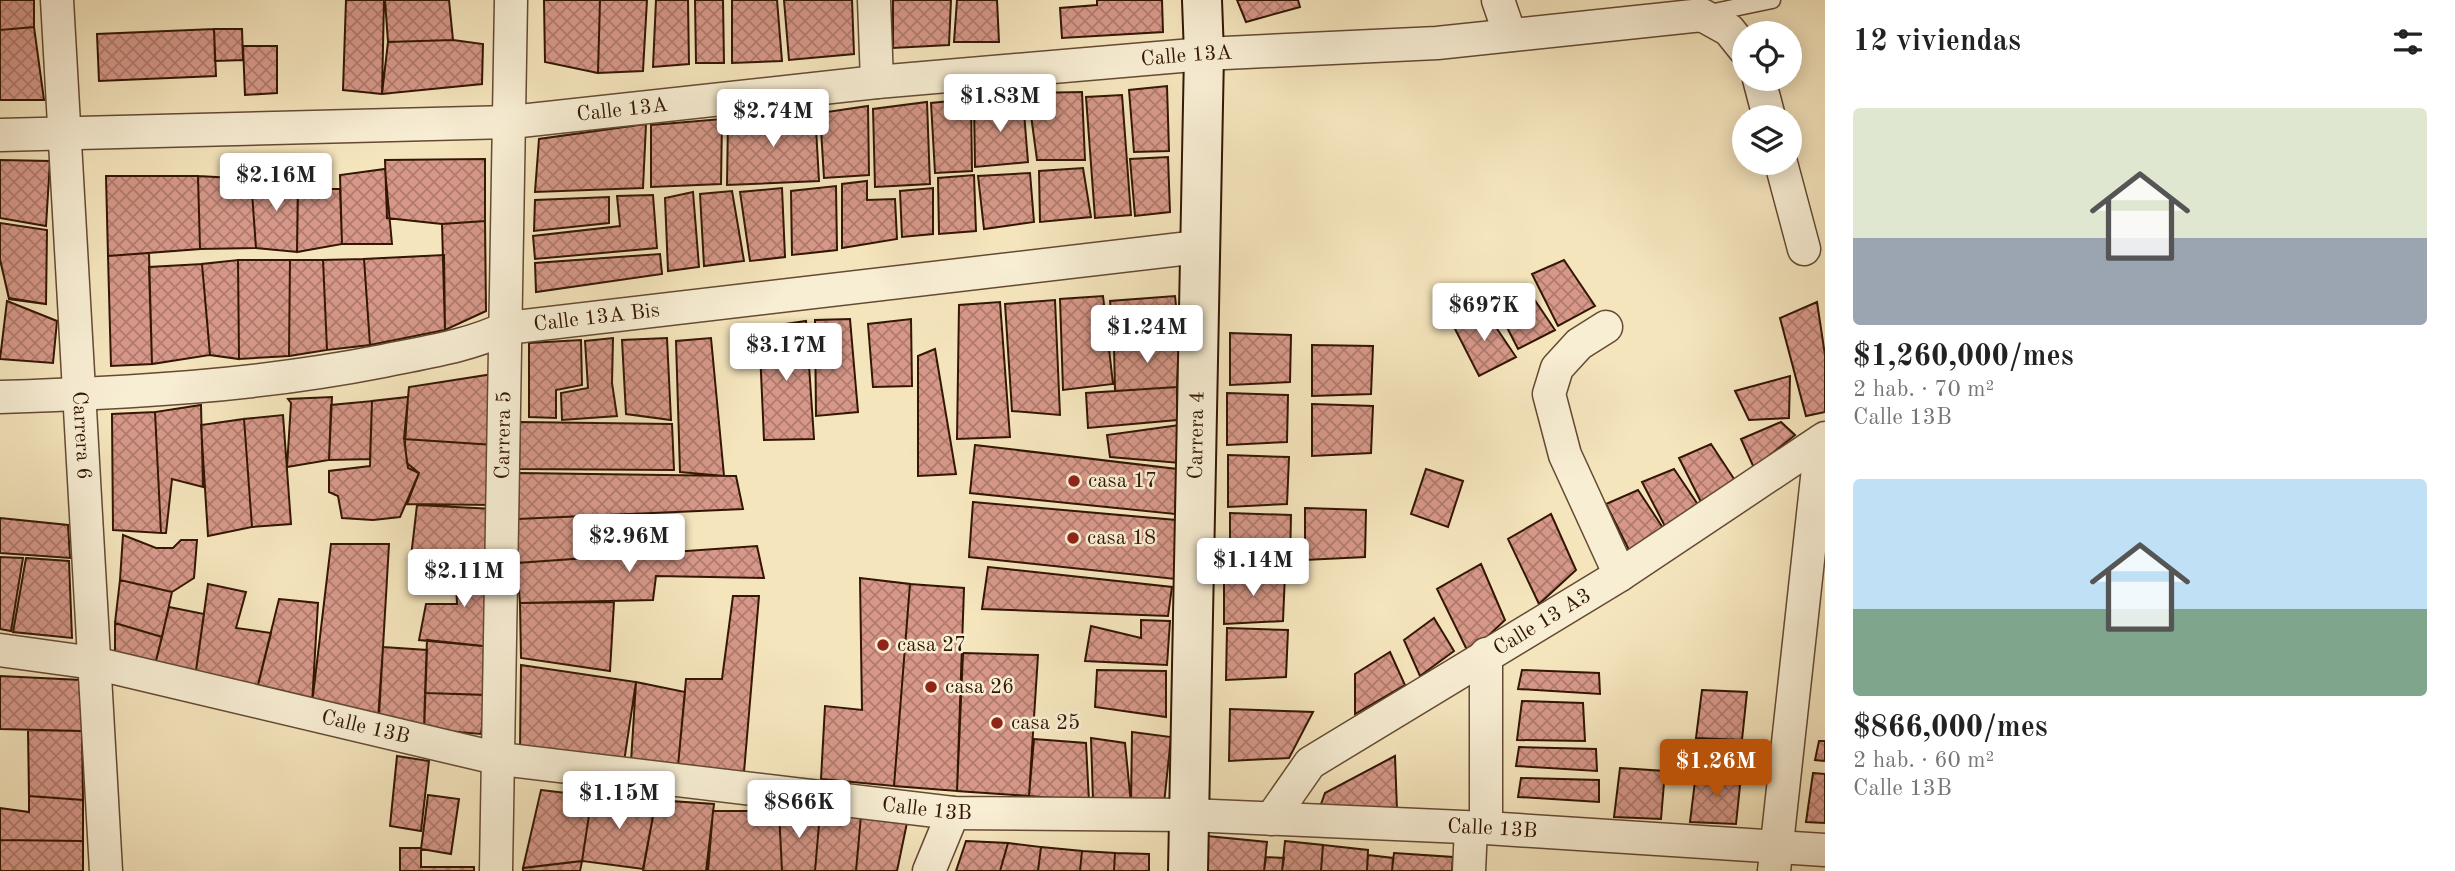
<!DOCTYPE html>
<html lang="es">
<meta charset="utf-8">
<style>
:root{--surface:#fff;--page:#f2f2f2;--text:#222;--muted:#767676;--accent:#b45309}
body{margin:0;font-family:"Old Standard TT",serif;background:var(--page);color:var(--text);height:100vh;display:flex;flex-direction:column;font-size:26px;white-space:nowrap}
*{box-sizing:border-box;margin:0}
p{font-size:23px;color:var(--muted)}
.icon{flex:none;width:38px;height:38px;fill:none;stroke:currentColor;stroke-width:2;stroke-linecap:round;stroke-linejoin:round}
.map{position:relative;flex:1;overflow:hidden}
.sheet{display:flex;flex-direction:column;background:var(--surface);width:630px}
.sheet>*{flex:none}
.buttons{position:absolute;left:1732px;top:21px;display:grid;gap:14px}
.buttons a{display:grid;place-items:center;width:70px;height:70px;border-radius:50%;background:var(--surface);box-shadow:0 4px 18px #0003;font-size:35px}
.price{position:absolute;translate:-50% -60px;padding:0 16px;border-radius:7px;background:#fff;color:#222;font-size:23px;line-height:46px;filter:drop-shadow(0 2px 4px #0008)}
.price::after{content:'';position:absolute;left:50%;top:42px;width:21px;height:16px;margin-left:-10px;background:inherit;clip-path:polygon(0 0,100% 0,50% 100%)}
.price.on{background:var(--accent);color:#fff}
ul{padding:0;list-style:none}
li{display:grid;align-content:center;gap:14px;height:371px;padding:0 28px}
li span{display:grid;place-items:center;height:217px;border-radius:7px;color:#555}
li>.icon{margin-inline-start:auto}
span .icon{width:126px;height:126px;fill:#fffc;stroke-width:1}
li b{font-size:30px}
h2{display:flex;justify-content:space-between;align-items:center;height:84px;padding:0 28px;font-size:30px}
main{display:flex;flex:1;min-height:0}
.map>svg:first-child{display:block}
</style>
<main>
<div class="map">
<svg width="1825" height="871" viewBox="0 0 1825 871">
<defs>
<pattern id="building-cross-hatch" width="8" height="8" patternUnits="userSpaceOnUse" patternTransform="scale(1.75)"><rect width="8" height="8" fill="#d79889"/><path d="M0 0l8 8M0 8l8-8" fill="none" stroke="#af7b6e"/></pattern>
</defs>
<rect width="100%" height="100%" fill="#f5e5bd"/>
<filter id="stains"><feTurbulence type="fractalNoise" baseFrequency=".00286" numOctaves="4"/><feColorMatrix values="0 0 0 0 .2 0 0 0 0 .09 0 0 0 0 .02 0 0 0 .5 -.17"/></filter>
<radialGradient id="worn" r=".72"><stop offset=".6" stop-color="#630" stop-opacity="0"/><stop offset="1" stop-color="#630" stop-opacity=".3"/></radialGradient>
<path fill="url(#building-cross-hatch)" stroke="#331603" stroke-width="2" d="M 0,0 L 34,0 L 34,27 L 0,30 Z
M 346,0 L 384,0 L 382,94 L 343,90 Z
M 385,0 L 449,0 L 453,40 L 388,42 Z
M 544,0 L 600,0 L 598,73 L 545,62 Z
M 600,0 L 647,0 L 643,71 L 598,73 Z
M 656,0 L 688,0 L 689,64 L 653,67 Z
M 695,0 L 723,0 L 724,63 L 696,63 Z
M 732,0 L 777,0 L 782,61 L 732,63 Z
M 784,0 L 852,0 L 854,54 L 789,60 Z
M 893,0 L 951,0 L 949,45 L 893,48 Z
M 957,0 L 997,0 L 999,42 L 954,42 Z
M 1097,0 L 1162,0 L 1163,32 L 1062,38 L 1060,8 L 1097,5 Z
M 1237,0 L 1298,0 L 1300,7 L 1246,22 Z
M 34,27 L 44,100 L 0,100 L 0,30 Z
M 214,29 L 216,76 L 99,81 L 97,34 Z
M 214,29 L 242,29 L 243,60 L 215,61 Z
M 453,40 L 483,44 L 482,84 L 382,94 L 388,42 Z
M 243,46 L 277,46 L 277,93 L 245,95 Z
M 1167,86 L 1169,151 L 1134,152 L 1129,90 Z
M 1082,92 L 1085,160 L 1037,160 L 1028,93 Z
M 1122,95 L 1131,215 L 1095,218 L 1086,97 Z
M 971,99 L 972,171 L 935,173 L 931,103 Z
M 1023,100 L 1028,162 L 975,167 L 974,104 Z
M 927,102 L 930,184 L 875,187 L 873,109 Z
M 868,106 L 869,175 L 824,178 L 820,113 Z
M 815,110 L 819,181 L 727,185 L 728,120 Z
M 722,119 L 721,184 L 651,187 L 651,125 Z
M 646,124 L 643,188 L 535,192 L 539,139 Z
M 1168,157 L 1170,212 L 1135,216 L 1130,159 Z
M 485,159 L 485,221 L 442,224 L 387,218 L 385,160 Z
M 0,160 L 50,161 L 46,226 L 0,218 Z
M 0,160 L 50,161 L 46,226 L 0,218 Z
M 1083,168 L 1091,217 L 1040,222 L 1039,171 Z
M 385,169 L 392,244 L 342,244 L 340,175 Z
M 1030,173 L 1034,222 L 984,229 L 978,176 Z
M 974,175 L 976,231 L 939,234 L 938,178 Z
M 106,176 L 198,176 L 200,249 L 108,256 Z
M 198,176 L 251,179 L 256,248 L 200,249 Z
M 298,176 L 297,252 L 256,248 L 251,179 Z
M 867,181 L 867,200 L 895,199 L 897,239 L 842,248 L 842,184 Z
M 836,186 L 837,250 L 792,255 L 791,191 Z
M 782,188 L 785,257 L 750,261 L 740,192 Z
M 933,188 L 933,234 L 902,237 L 900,191 Z
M 298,189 L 340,189 L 342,244 L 297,252 Z
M 732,191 L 744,261 L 704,266 L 700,194 Z
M 693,192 L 699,267 L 668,271 L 665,198 Z
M 653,195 L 657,248 L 535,259 L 533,236 L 620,226 L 617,196 Z
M 609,197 L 609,223 L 534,231 L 535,200 Z
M 485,221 L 486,311 L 445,330 L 442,224 Z
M 0,223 L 47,230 L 46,304 L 9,298 L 0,260 Z
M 0,223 L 47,230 L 46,304 L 9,299 L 0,259 Z
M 149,253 L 152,364 L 111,366 L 108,256 Z
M 660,254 L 662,274 L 536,292 L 535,263 Z
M 444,255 L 445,330 L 370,345 L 364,259 Z
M 364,259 L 370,345 L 327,350 L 323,260 Z
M 238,260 L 239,359 L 210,355 L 202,264 Z
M 238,260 L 290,260 L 289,356 L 239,359 Z
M 290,260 L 323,260 L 327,350 L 289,356 Z
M 1564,260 L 1595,306 L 1558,326 L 1532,274 Z
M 202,264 L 210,355 L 152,364 L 149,267 Z
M 1524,284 L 1555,330 L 1518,349 L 1492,298 Z
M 1103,296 L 1113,384 L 1063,390 L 1060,299 Z
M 1175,296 L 1179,337 L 1114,347 L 1110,301 Z
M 1055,300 L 1060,415 L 1012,411 L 1005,304 Z
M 7,301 L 57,321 L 53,363 L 0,359 Z
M 7,301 L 57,321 L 53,363 L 0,359 Z
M 1000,302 L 1010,437 L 957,439 L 959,305 Z
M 1817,302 L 1825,355 L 1825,412 L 1806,416 L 1780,318 Z
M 1485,311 L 1516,357 L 1479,376 L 1453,325 Z
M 850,319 L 858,412 L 816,416 L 815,320 Z
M 911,319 L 912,386 L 873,387 L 868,324 Z
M 806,321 L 814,439 L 764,440 L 759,328 Z
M 1230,333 L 1291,335 L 1290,382 L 1230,385 Z
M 1179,337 L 1177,387 L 1115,391 L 1114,347 Z
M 613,338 L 612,383 L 617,416 L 562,420 L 561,393 L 588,388 L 585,341 Z
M 667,338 L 671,420 L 626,414 L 622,340 Z
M 711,338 L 716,391 L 724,476 L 680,472 L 676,341 Z
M 581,340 L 582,385 L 556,390 L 556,418 L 529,417 L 529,343 Z
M 1312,345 L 1373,346 L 1371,394 L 1312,396 Z
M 935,349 L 956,474 L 918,476 L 918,356 Z
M 493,374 L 494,445 L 404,439 L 409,387 Z
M 1790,376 L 1789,418 L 1749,420 L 1735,391 Z
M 1177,387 L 1177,420 L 1088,428 L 1086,393 Z
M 1227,393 L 1288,395 L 1287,442 L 1227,445 Z
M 332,397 L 329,460 L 287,467 L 291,403 L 288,399 Z
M 408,397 L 405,444 L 407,463 L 419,473 L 400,517 L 373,520 L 342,518 L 338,496 L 329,492 L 329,471 L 370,466 L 372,401 Z
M 372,401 L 370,459 L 329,460 L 331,405 Z
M 1312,404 L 1373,406 L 1371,453 L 1312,456 Z
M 201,405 L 203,487 L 172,479 L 166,533 L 161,533 L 155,412 Z
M 155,412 L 161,533 L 113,530 L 112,414 Z
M 283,415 L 291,524 L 252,527 L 244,419 Z
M 244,419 L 252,527 L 208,536 L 201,425 Z
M 520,422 L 672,424 L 674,470 L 519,469 Z
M 1781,422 L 1795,435 L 1754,468 L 1741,439 Z
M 1180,425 L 1180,463 L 1110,457 L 1107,435 Z
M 404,439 L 494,445 L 494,505 L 407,504 L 419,473 L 408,468 Z
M 1711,444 L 1742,491 L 1705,510 L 1679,458 Z
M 975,445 L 1177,469 L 1175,514 L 970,493 Z
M 1228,455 L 1289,457 L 1287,504 L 1228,507 Z
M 1426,469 L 1463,481 L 1448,527 L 1411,514 Z
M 1674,469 L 1705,515 L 1669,534 L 1642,482 Z
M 519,473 L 736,476 L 743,509 L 518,519 Z
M 1638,490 L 1669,537 L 1632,556 L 1606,504 Z
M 973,502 L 1176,520 L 1175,579 L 969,557 Z
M 417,505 L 494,509 L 494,562 L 411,557 Z
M 1305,508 L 1366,510 L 1365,557 L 1305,560 Z
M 1230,513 L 1291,515 L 1290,562 L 1230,565 Z
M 628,514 L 631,555 L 517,563 L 518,519 Z
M 1551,514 L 1576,570 L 1539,604 L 1508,539 Z
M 0,518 L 68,525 L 70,558 L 0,553 Z
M 123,535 L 156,548 L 173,548 L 181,540 L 197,540 L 194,578 L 172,592 L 120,580 Z
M 331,544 L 389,544 L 379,716 L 312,704 Z
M 757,546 L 764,578 L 656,576 L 653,600 L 520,603 L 517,563 Z
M 0,557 L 23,558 L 11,631 L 0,629 Z
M 26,558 L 69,561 L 72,638 L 13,632 Z
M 455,559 L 494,562 L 492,647 L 419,640 L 426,604 L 457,604 Z
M 1481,564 L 1505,620 L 1469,654 L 1437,589 Z
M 988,567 L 1172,587 L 1168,616 L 982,609 Z
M 1224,572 L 1285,574 L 1283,621 L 1224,624 Z
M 860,578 L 910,584 L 894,786 L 821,779 L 825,706 L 862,710 Z
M 120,580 L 172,592 L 162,637 L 115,623 Z
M 208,584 L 246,592 L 236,628 L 271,633 L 256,693 L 195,678 Z
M 910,584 L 964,588 L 957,791 L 894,786 Z
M 733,596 L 759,596 L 744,772 L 678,766 L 686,679 L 722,679 Z
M 279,599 L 318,603 L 312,704 L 256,693 Z
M 614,602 L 610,671 L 521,658 L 520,603 Z
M 169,607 L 204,614 L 195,678 L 154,669 Z
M 1434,618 L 1454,651 L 1420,676 L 1404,640 Z
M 1141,620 L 1170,621 L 1167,665 L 1085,661 L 1091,626 L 1141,638 Z
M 115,623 L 162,637 L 154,669 L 115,658 Z
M 1227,628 L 1288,630 L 1286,677 L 1226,680 Z
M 427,640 L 492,647 L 490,695 L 425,693 Z
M 383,647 L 427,650 L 424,733 L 378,719 Z
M 1390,652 L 1405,685 L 1355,714 L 1355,674 Z
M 963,653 L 1038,655 L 1029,796 L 957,791 Z
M 521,665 L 636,682 L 624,762 L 520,752 Z
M 1097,670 L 1166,671 L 1166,717 L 1095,707 Z
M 1522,670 L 1599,673 L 1600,694 L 1518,689 Z
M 0,676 L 81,680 L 82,731 L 0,729 Z
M 636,682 L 685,692 L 678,766 L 631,762 Z
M 1702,690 L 1747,692 L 1742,740 L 1696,738 Z
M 425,693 L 486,695 L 481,734 L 424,729 Z
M 1522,701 L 1583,703 L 1585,741 L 1517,740 Z
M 1230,709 L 1313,712 L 1289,758 L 1229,761 Z
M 28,730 L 82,731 L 83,800 L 29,796 Z
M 1132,732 L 1171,737 L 1164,804 L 1131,804 Z
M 1091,738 L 1125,743 L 1131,804 L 1093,801 Z
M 1034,739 L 1086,743 L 1089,801 L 1029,796 Z
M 1819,741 L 1825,741 L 1825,761 L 1815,760 Z
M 1519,747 L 1596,749 L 1597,771 L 1516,766 Z
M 397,756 L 429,761 L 421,831 L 390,826 Z
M 1395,756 L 1397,810 L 1316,818 L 1325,793 Z
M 1620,768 L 1665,771 L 1661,819 L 1614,817 Z
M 1696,773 L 1741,776 L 1736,824 L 1690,822 Z
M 1813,773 L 1825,774 L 1825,823 L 1806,822 Z
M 1521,778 L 1599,780 L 1599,802 L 1518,797 Z
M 541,790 L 592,796 L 582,861 L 523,868 Z
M 428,795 L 459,799 L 451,854 L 421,849 Z
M 29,796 L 83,800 L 83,841 L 0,840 L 0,808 L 29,812 Z
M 592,796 L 656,800 L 643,869 L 582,861 Z
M 656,800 L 714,804 L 706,871 L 643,871 Z
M 713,811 L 779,811 L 782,871 L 708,871 Z
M 779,811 L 820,813 L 815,871 L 782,871 Z
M 820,813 L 861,816 L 856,871 L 815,871 Z
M 861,816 L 908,818 L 897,871 L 856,871 Z
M 1207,836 L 1267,842 L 1264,871 L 1205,871 Z
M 0,840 L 83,841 L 83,871 L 0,871 Z
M 966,841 L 1008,843 L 1000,871 L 956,871 Z
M 1285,841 L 1323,845 L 1321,871 L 1282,871 Z
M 1008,843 L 1041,847 L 1038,871 L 1000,871 Z
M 1323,845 L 1368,850 L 1367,871 L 1321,871 Z
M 1041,847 L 1082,851 L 1080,871 L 1038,871 Z
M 400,848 L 421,848 L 421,867 L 474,867 L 474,871 L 400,871 Z
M 1082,851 L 1115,853 L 1114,871 L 1080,871 Z
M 1115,853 L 1149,854 L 1149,871 L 1114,871 Z
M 1394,853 L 1453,857 L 1452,871 L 1392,871 Z
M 1368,855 L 1393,858 L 1392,871 L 1367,871 Z
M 1266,857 L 1284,858 L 1282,871 L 1264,871 Z
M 582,861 L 580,871 L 523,871 L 523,868 Z"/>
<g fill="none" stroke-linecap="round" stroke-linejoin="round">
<g stroke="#644a32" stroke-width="19">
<path id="service" d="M 1705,14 L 1772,0"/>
</g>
<g stroke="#644a32" stroke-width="35">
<g id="minor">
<path id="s1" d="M 57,0 L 106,871"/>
<path d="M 874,0 L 877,82"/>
<path d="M 1498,0 L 1510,35"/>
<path d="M 1759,79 L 1769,117"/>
<path id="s2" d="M 0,135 L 511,122 L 877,82 L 1204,54 L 1437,43 L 1702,15 L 1729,30 L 1745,50"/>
<path d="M 1781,163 L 1804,249"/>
<path d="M 1606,327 L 1579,344 L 1557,368 L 1549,394 L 1565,455 L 1620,575"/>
<path id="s3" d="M 0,397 C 129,393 256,386 383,361 C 426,352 466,347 506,328 L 1198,247"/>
<path id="s4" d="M 0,650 L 94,663 L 500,759 L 953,813 L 1189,815 L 1486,828 L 1825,850"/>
<path d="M 1486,654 L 1486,828"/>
<path id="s5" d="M 1271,819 L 1310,763 L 1620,575 L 1825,438"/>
<path id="s6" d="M 496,871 L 511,0"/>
<path d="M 929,871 L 953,813"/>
<path d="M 1469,871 L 1471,828"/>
<path d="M 1774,871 L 1821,441"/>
</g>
</g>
<g stroke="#331603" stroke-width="42">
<g id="secondary">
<path id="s7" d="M 1188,871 L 1204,54 L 1202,0"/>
</g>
</g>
<use href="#service" stroke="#f8eed4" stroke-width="16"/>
<use href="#minor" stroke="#f8eed4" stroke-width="32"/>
<use href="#secondary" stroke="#f8eed4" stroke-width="38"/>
</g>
<g fill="#8f2418" stroke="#f8eed4" stroke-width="2.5">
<circle cx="1074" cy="481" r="7"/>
<circle cx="1073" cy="538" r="7"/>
<circle cx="883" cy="645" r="7"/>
<circle cx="931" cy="687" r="7"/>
<circle cx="997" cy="723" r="7"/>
</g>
<g text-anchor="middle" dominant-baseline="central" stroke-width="5" stroke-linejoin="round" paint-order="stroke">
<g font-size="21" fill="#331603" stroke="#f8eed4">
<text stroke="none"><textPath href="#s2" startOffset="1190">Calle 13A</textPath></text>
<text stroke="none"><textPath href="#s2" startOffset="623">Calle 13A</textPath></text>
<text stroke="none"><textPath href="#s3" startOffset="604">Calle 13A Bis</textPath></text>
<text stroke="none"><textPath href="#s7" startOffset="436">Carrera 4</textPath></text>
<text stroke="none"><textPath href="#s1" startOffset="436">Carrera 6</textPath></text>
<text stroke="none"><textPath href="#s6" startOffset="436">Carrera 5</textPath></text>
<text stroke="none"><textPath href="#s5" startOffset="340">Calle 13 A3</textPath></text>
<text stroke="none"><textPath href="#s4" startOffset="374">Calle 13B</textPath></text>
<text stroke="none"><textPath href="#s4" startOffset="942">Calle 13B</textPath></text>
<text stroke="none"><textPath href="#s4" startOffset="1508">Calle 13B</textPath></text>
</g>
<g font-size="21" fill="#331603" stroke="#f8eed4" text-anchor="start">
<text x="1088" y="481">casa 17</text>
<text x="1087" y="538">casa 18</text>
<text x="897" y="645">casa 27</text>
<text x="945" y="687">casa 26</text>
<text x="1011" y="723">casa 25</text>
</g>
</g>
<rect width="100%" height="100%" filter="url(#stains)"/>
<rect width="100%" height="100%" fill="url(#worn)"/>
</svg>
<div class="buttons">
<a><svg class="icon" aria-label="locate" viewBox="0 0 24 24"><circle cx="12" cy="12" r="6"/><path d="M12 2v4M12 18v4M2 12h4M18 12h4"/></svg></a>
<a><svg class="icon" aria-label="layers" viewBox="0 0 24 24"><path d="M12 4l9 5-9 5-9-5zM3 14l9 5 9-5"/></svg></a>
</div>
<b class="price" style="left:1000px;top:134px">$1.83M</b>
<b class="price" style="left:773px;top:149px">$2.74M</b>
<b class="price" style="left:276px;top:213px">$2.16M</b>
<b class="price" style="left:1484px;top:343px">$697K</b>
<b class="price" style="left:1147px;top:365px">$1.24M</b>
<b class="price" style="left:786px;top:383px">$3.17M</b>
<b class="price" style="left:629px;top:574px">$2.96M</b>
<b class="price" style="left:1253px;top:598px">$1.14M</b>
<b class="price" style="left:464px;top:609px">$2.11M</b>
<b class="price on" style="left:1716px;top:799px">$1.26M</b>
<b class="price" style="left:619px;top:831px">$1.15M</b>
<b class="price" style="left:799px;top:840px">$866K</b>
</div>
<section class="sheet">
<h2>12 viviendas<svg class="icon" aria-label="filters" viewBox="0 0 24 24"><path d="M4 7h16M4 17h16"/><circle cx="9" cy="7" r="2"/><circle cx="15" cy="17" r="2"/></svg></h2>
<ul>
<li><span style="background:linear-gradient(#dfe7d0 60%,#9aa5b1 0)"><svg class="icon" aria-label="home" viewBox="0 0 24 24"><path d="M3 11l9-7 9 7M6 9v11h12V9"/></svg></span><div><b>$1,260,000/mes</b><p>2 hab. · 70 m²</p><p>Calle 13B</p></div></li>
<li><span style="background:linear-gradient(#bfe0f5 60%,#7fa58c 0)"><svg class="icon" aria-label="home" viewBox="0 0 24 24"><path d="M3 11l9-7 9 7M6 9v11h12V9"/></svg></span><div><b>$866,000/mes</b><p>2 hab. · 60 m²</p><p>Calle 13B</p></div></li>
</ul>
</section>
</main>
